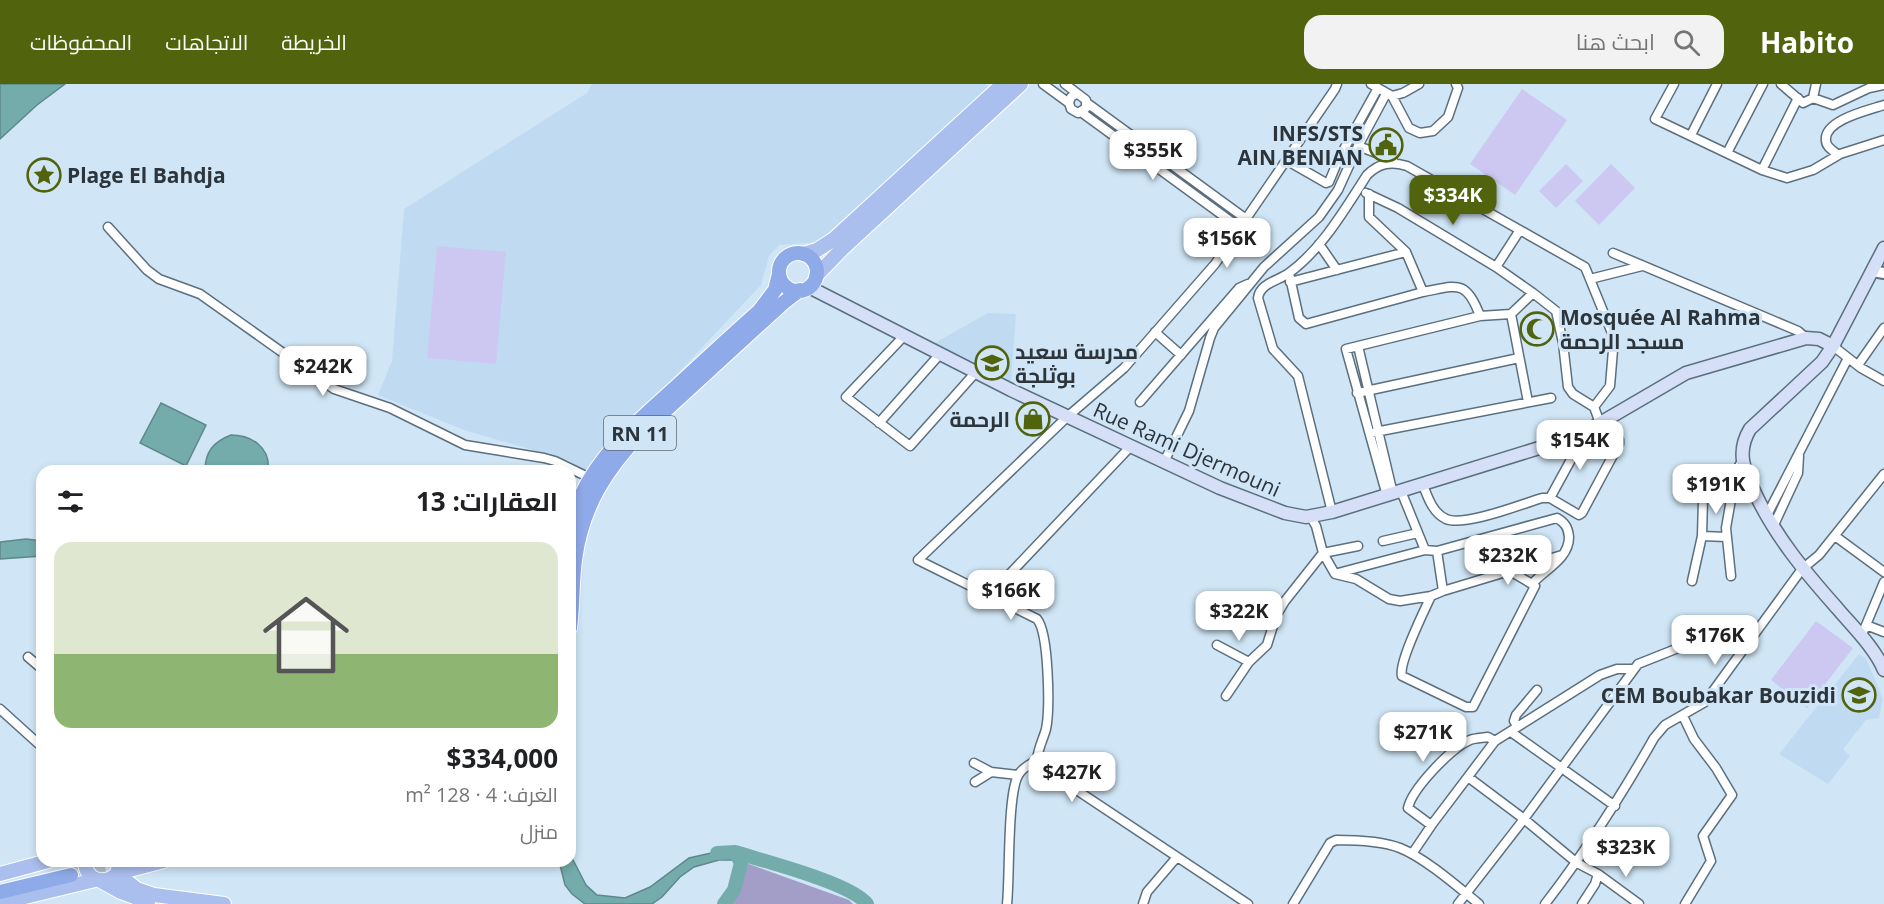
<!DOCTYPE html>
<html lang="ar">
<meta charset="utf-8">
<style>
:root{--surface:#fff;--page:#f2f2f2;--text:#202124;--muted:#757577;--accent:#51630c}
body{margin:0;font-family:"Open Sans",Cairo,sans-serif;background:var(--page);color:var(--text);direction:rtl;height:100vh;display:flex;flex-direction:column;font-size:22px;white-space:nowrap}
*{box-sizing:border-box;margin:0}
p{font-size:20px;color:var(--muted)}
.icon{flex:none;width:33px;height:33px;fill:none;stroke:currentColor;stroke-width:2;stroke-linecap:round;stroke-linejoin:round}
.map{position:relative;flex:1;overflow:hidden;direction:ltr}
.sheet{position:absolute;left:36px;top:381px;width:540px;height:402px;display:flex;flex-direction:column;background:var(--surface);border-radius:18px;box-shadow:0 3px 9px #0003;direction:rtl}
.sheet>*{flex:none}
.price{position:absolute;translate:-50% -51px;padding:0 14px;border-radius:12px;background:#fff;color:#222;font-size:20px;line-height:39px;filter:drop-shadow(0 2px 3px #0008)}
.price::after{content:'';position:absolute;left:50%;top:36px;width:18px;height:14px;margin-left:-9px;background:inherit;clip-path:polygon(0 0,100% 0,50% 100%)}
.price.current{background:var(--accent);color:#fff}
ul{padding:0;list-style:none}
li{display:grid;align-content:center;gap:12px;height:318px;padding:0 18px}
li span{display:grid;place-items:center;height:186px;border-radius:18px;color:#555}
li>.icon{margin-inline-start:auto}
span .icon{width:108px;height:108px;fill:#fffc;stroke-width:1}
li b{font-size:26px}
h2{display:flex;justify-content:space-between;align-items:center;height:72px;padding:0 18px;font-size:26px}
header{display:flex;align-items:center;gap:36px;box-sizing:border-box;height:84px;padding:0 30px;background:var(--accent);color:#fff}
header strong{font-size:28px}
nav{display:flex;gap:33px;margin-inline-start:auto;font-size:21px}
.search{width:420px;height:54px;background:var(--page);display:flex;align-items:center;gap:15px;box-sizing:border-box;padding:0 21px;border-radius:18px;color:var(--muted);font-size:22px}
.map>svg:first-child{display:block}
</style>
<header>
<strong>Habito</strong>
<div class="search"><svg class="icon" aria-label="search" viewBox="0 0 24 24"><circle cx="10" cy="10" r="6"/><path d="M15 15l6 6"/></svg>ابحث هنا</div>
<nav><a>الخريطة</a><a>الاتجاهات</a><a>المحفوظات</a></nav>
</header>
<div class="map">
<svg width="1884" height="820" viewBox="0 0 1884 820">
<rect width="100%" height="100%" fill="#d0e6f6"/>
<path fill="#c0dbf1" d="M 592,0 L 985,0 L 990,4 L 818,158 L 779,161 L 769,172 L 761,201 L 584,389 L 570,377 L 464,346 L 378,311 L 392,277 L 404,125 L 587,9 Z
M 988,229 L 1016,230 L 1011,297 L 931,261 Z
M 1859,570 L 1866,574 L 1883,615 L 1879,634 L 1866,636 L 1843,665 L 1850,672 L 1828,700 L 1779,670 Z"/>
<path fill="#ccc8f2" d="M 1522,5 L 1567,36 L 1515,111 L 1470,80 Z
M 1566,80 L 1583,97 L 1556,124 L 1539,107 Z
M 1611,80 L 1635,104 L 1599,141 L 1575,117 Z
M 437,162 L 506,168 L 496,280 L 427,274 Z
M 1816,537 L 1853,564 L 1807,624 L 1771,596 Z"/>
<path fill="#a29ec8" d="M 749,780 L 849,816 L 853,820 L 727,820 L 737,805 L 745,781 Z"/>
<path fill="#73acab" stroke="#5e888a" stroke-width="1.5" d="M 0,0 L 65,0 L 37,21 L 0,55 Z
M 161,319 L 206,341 L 186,382 L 140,359 Z
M 231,351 C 251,351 271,363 268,387 L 205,387 C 205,368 213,358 231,351 Z
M 26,455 L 42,457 L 42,472 L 0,475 L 0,458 Z
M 729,765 L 735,768 L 740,776 L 719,776 L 694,783 L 680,793 L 662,813 L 652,820 L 585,820 L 572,810 L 565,801 L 559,777 L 570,777 L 570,770 L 586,801 L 597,811 L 625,814 L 650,803 L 689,774 Z"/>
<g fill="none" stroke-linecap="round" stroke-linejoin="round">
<path stroke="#73acab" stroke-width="14" d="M 735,768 C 763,777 851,799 867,820
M 717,769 L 735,768 L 741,779 L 734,806 L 724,820"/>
<path stroke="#afc3d1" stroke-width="14" stroke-dasharray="14 7" stroke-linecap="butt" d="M 71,791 L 126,777"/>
<g stroke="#5c6f7e" stroke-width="11">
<path id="minor" d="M 1043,0 L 1069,19
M 1065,0 L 1086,16 L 1086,24 L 1078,29 L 1071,25 L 1069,19 L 1071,13 L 1076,10
M 1371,0 L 1392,12 L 1403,9 L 1419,0
M 1674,0 L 1655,35 L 1762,86 L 1787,94 L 1813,86 L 1840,70 L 1884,56
M 1781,0 L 1803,19 L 1813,14 L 1833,21 L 1869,4 L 1884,1
M 1392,12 L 1409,44 L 1420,49 L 1433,47 L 1448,33 L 1458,4 L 1456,0
M 1813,14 L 1816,0
M 1087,19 L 1246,135
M 1081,28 L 1240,144
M 1691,51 L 1717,0
M 1358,62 L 1386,10
M 1727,69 L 1763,0
M 1838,71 C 1834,67 1826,63 1826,57 C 1823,36 1869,26 1884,21
M 1286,76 L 1326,99 L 1329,98 L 1339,74 L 1378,4
M 1762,86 L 1798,14
M 1366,109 L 1398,124 L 1496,183 L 1533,209
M 1369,110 L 1369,133 L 1406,168 L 1423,208 C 1456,202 1466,194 1480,232 L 1511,230 L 1533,209 L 1556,227 L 1563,259 L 1568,303 L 1573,310 L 1594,323 L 1600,339
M 108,143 L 147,186 L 159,195 L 200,210 L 334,305 L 390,324 L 465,361 L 544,374 L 555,377 L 590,394
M 1319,160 L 1337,186
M 1613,169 L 1798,247 L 1806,254
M 1496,183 L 1520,146
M 1289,189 L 1299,234 L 1306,240 L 1423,208
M 1590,195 L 1642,182
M 1290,198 L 1406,168
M 1511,230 L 1528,318
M 1155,248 L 1181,271
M 904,252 L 846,313 L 910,362 L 976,288
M 1358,262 L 1393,410
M 1833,262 L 1861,284 L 1884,297
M 1858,281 L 1884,244
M 1357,309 L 1519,274
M 1140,318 L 1239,204 L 1248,200
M 879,339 L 940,270
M 1370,349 L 1551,314
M 1164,378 L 1189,327 L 1210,254 L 1214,244 L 1264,183 L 1319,133 L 1338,106 L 1358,62 L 1387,73 L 1394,78
M 1423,401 C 1428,414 1433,429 1446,435 C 1464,443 1522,420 1542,414 L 1550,414 L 1579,431 L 1582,429 L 1619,360 L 1619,356 L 1607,335
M 1401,407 L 1425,466
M 1387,412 L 1346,265 L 1480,232
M 1550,414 L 1579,361 L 1578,352
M 1703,415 L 1702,452 L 1726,453
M 1332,428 L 1298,292 L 1273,265 L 1258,214 C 1260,199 1278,197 1289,189 C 1322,165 1345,125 1367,91 C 1379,79 1391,77 1407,82 L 1585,183 L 1614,254 L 1610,302 L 1594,323
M 1766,433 L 1848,274
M 1773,443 L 1798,389 L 1799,372
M 1835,452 L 1884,488
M 1383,457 L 1418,449
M 1358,462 L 1323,469 L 1335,490 L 1356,495 L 1389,515 L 1400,517 L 1431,512 L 1443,507 L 1437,467 L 1557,434 C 1565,439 1568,443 1569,453 C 1569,475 1545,485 1532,500 L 1535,502 L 1473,623 L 1466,623 L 1402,592 C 1398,580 1424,527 1431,512
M 1510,487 L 1532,500
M 1338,489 L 1425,466 L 1437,467
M 1731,492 L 1726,444 L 1736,387 L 1742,377
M 1692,497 L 1702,452
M 1443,507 L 1562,471
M 997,515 L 1005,495 L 1131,362
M 1866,541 L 1884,548
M 1238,542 L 1265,532 L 1276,532
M 1861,553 L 1884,498
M 1217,561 L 1249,578
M 28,573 L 42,585
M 1226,612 L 1249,578 L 1267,561 L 1276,532 L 1285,517 L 1323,469 L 1316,442 L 1310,432
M 0,625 L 42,663
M 1683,632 L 1694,655 L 1716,684 L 1732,711 L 1703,752 L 1711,777 L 1685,820
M 1517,642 L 1514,637 L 1516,631 L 1537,606
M 1511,648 L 1615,722
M 974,679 L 991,688 L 1018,691
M 1468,693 L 1524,735 L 1577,779 L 1598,790 L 1595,800 L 1582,820
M 975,698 L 991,688
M 1431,741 L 1408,724 C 1412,705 1451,664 1470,656 C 1475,654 1482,654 1488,653 L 1495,657
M 1412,770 L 1433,739 L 1495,657 L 1600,591 L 1617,585 L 1632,585
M 1598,790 L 1639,820
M 1007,820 C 1010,794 1007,707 1019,690 C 1023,683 1031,680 1037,676
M 1143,820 L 1147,808 L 1177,773
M 1248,820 L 1045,685 L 1037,676 C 1038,664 1043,656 1046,645 C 1050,626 1049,549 1037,535 L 918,476 L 1067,333 L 1124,284 L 1215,180 L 1335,5 L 1337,0
M 1293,820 L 1330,759 L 1336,756 C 1356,756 1382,757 1400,764 C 1425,774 1458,803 1479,820
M 1458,820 L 1524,735 L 1638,580 L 1711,551 L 1758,545
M 1545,820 C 1586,767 1621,712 1654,654 L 1665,641 L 1705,618 L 1802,485 L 1819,471 L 1884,390"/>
</g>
<g stroke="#5c6f7e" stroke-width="14">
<path id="tertiary" d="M 1872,187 L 1884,189"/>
</g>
<g stroke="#5c6f7e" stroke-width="15">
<path id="secondary" d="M 1884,164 L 1833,262 L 1822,278 L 1750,345 C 1736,368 1744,386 1755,409 C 1775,452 1805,488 1837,524 C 1853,543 1874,563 1884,586
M 809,203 L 1011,306 L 1220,404 L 1285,429 L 1306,433 L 1332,428 L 1578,352 L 1686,289 L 1806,254 L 1819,255 L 1833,262"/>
</g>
<g stroke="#fff" stroke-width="16">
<path id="primary" d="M 804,170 L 817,166 L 834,155 L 1003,0
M 816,192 L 843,164 L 1021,0
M 85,777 C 85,796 103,802 117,790 L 120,777
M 118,789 L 164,777
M 0,790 L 48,777
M 117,790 L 137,805 L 154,811 L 224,820
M 101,797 L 121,808 L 148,818
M 0,819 L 95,796"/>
</g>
<g stroke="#fff" stroke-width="16">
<path id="trunk" d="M779 188a19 19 0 1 1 38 0a19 19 0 1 1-38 0Z
M 570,445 C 582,383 634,341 678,301 C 705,276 732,251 759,227 L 775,206 L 779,190
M 570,544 C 573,522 572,498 575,476 C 582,423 606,385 642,348 L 783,219 L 800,206
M 0,808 L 71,791"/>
</g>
<use href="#minor" stroke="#fff" stroke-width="8"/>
<use href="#tertiary" stroke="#fff" stroke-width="10"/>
<use href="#secondary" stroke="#d5dff7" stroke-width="12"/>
<use href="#primary" stroke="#abbfee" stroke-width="14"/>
<use href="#trunk" stroke="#8faae8" stroke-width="14"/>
</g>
<defs>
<g id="civic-ring" transform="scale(1.725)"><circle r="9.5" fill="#d0e6f6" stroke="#51630c" stroke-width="1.5"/><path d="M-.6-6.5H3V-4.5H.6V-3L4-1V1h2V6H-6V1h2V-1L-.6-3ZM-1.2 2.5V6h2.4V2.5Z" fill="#51630c"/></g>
<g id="sight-ring" transform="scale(1.725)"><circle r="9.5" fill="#d0e6f6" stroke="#51630c" stroke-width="1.5"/><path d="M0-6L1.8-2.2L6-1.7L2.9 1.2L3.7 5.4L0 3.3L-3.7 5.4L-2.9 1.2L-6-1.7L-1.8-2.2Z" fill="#51630c"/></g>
<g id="mosque-ring" transform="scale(1.725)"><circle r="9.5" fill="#d0e6f6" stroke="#51630c" stroke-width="1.5"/><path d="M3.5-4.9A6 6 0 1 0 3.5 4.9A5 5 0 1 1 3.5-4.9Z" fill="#51630c"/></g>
<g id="school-ring" transform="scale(1.725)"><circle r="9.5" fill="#d0e6f6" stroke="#51630c" stroke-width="1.5"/><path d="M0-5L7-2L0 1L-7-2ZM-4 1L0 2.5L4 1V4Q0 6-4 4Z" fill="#51630c"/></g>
<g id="shop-ring" transform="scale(1.725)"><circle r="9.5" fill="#d0e6f6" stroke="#51630c" stroke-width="1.5"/><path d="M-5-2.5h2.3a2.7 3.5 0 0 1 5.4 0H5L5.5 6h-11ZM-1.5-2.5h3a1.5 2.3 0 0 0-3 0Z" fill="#51630c"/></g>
</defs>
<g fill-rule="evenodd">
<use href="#civic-ring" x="1386" y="61"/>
<use href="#sight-ring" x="44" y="91"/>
<use href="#mosque-ring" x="1537" y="245"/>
<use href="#school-ring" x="992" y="279"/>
<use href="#shop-ring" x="1033" y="335"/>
<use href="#school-ring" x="1859" y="611"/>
</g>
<g text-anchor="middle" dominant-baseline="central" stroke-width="6" stroke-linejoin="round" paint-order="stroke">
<rect fill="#d0e6f6" stroke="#5e6a74" stroke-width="1.5" x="604" y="332" width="72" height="34" rx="4.5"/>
<g font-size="20" font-weight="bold" fill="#2d353c">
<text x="640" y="349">RN 11</text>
</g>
<g font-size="21" font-weight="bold" fill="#2d353c" stroke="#d0e6f6" text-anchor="end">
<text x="1363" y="49">INFS/STS<tspan x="1363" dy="24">AIN BENIAN</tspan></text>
<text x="67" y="91" text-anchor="start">Plage El Bahdja</text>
<text x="1560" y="233" text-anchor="start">Mosquée Al Rahma<tspan x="1560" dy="24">مسجد الرحمة</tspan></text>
<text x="1015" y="267" text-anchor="start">مدرسة سعيد<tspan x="1015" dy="24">بوثلجة</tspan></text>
<text x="1010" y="335">الرحمة</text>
<text x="1836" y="611">CEM Boubakar Bouzidi</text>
</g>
<g font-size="21" fill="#2d353c" stroke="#d0e6f6">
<text transform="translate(1187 365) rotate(24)">Rue Rami Djermouni</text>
</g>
</g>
</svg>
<b class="price" style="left:1153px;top:97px">$355K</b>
<b class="price current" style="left:1453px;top:142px">$334K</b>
<b class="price" style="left:1227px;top:185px">$156K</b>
<b class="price" style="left:323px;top:313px">$242K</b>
<b class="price" style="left:1580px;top:387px">$154K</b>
<b class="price" style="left:1716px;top:431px">$191K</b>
<b class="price" style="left:1508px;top:502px">$232K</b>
<b class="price" style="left:1011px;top:537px">$166K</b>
<b class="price" style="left:1239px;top:558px">$322K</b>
<b class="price" style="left:1715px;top:582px">$176K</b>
<b class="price" style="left:1423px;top:679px">$271K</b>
<b class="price" style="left:1072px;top:719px">$427K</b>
<b class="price" style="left:1626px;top:794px">$323K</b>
<section class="sheet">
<h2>العقارات: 13<svg class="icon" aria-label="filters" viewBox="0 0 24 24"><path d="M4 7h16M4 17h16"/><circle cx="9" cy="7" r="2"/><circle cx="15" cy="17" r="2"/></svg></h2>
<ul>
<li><span style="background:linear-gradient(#dfe7d0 60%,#8fb573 0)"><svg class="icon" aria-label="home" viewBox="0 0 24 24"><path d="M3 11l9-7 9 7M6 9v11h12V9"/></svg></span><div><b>$334,000</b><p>الغرف: 4 · 128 m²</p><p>منزل</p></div></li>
</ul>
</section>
</div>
